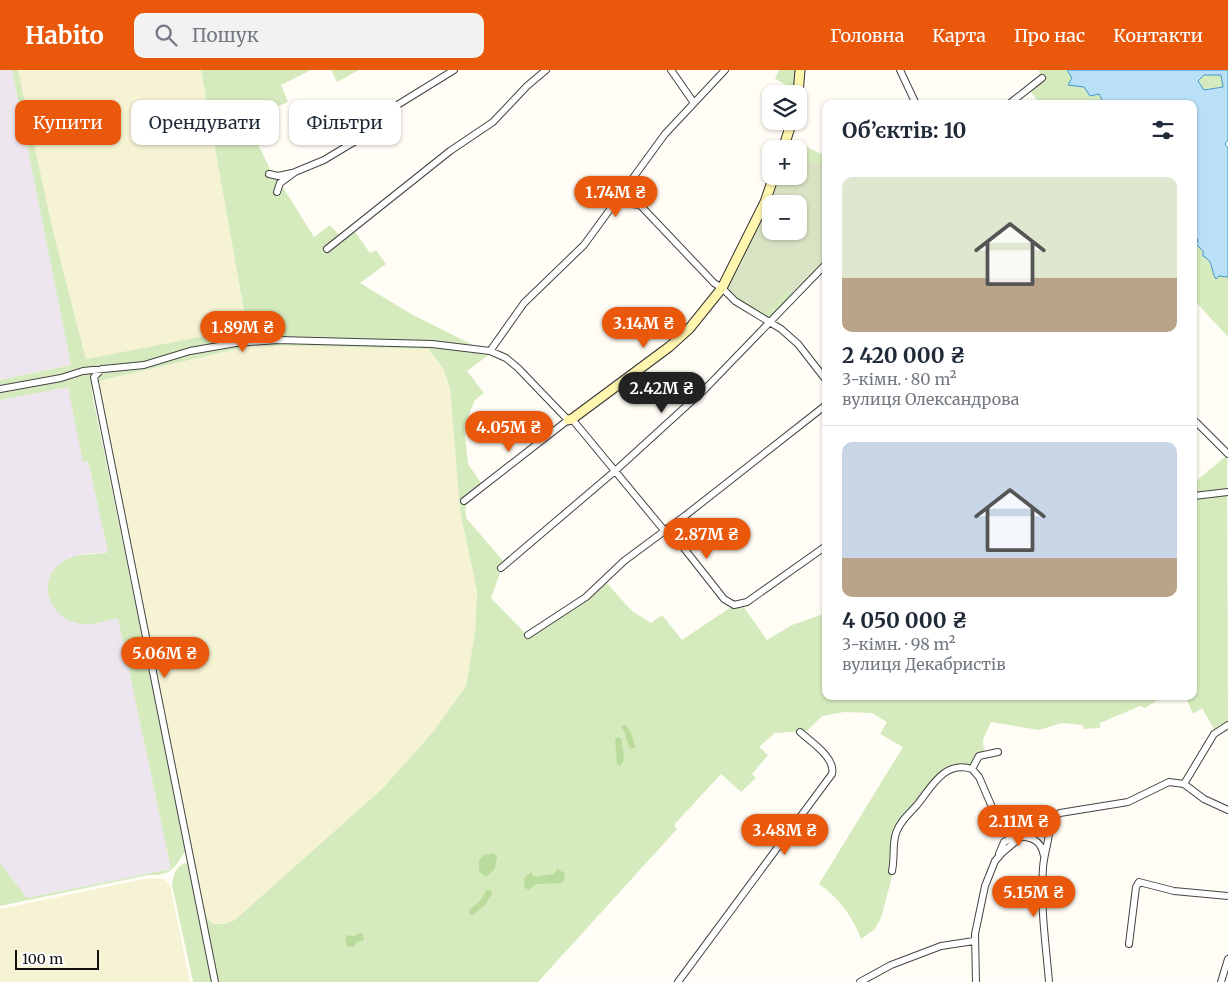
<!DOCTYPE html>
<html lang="uk">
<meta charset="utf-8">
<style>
:root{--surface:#fff;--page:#f2f2f3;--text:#1f2937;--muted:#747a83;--line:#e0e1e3;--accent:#ea580c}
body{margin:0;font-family:Merriweather,serif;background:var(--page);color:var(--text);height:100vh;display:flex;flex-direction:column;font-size:19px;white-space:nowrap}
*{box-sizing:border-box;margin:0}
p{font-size:16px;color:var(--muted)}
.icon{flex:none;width:28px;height:28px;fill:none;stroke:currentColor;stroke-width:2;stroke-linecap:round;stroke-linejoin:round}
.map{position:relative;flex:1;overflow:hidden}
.drawer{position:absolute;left:822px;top:30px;width:375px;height:600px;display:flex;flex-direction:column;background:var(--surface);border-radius:10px;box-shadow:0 1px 4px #0004}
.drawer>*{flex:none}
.top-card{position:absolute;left:15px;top:30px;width:475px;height:45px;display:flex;gap:10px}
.controls{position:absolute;left:762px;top:15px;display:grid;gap:10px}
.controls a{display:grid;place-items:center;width:45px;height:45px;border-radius:10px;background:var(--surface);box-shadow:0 1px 4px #0004;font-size:25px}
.scale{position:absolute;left:15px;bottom:12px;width:84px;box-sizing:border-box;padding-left:5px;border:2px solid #111;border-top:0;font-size:14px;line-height:18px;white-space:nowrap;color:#111;-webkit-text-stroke:4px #fff;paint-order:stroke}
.price{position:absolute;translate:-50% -42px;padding:0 11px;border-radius:18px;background:var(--accent);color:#fff;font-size:16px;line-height:32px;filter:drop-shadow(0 1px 2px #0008)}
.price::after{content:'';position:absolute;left:50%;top:30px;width:15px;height:11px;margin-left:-8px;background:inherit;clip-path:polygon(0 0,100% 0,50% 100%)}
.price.current{background:#222;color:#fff}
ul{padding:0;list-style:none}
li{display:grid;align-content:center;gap:10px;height:265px;padding:0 20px}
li+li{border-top:1px solid var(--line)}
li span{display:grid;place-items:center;height:155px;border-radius:10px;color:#555}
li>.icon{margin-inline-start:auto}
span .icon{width:90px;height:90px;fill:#fffc;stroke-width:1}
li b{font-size:21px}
h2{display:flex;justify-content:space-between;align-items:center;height:60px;padding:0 20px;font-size:21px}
.chip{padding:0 18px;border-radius:10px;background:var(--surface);box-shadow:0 1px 4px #0004;font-size:18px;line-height:45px}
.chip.current{background:var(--accent);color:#fff}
header{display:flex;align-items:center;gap:30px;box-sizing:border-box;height:70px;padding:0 25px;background:var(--accent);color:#fff}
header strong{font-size:24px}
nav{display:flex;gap:28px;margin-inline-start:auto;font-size:18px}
.search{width:350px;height:45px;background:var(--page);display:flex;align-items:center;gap:12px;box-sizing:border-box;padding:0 18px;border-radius:10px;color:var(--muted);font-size:19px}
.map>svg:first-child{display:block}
</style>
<header>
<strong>Habito</strong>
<div class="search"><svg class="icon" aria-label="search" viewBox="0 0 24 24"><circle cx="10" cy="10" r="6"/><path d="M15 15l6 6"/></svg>Пошук</div>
<nav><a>Головна</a><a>Карта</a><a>Про нас</a><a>Контакти</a></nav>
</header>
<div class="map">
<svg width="1228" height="912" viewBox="0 0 1228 912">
<rect width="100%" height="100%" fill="#fffdf5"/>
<path fill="#eee6ef" d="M 0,0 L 12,0 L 71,295 L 0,310 Z
M 68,316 L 83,391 L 88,391 L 108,482 L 85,484 L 69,488 L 56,498 L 90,555 L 118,547 L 171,799 L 27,828 L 0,793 L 0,330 Z"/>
<path fill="#f6f3d4" d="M 18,0 L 201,0 L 247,259 L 86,289 L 54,165 Z
M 254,275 L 428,279 L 443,298 L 450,318 L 460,440 L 477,522 L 475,562 L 466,616 L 433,662 L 382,719 L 318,778 L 235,850 L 224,854 L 213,854 L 206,847 L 97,317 L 100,311 Z
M 149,808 L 164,809 L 170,815 L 190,912 L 0,912 L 0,839 Z"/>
<path fill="#d5ebbd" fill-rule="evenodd" d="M 12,0 L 18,0 L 54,165 L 86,289 L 247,258 L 201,0 L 311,0 L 281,15 L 288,32 L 246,50 L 272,103 L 277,104 L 296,100 L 281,114 L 314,167 L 330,155 L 342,168 L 353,159 L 370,183 L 376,180 L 386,194 L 360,213 L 413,245 L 479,278 L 255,269 L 165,289 L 68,304 L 0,317 L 0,310 L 71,295 Z
M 331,0 L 359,0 L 337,12 Z
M 779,0 L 798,0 L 796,20 L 775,9 Z
M 1039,0 L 1067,0 L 1072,8 L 1070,15 L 1084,17 L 1091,26 L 1099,24 L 1105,34 L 1040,34 L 1028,18 L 1040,6 Z
M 1204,5 L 1221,5 L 1223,17 L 1204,20 L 1198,11 Z
M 789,69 L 826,86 L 826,95 L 799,90 L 799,79 L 785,79 Z
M 776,106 L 779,106 C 765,143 750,180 730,214 L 787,220 L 791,223 L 826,187 L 826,192 L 769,249 L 735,230 L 727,217 Z
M 1194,162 L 1198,171 L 1197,176 C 1210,185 1209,195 1215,207 L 1221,205 L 1228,207 L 1228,267 L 1194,230 Z
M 251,272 L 431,276 L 490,284 L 467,301 L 484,323 L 475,330 L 464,356 L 468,394 L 482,414 C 472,425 461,433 467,449 L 504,492 L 491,528 L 529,567 L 604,510 L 632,541 L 651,553 L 662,545 L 682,570 L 731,537 L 730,535 L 743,536 L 767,570 L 792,555 L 826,543 L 826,626 L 1164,626 L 1145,638 L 1140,636 L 1100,653 L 1100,658 L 1083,659 L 1083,655 L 1062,653 L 1039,660 L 991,652 L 983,670 L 984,683 L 967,699 L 943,705 L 901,753 L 895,775 L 897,788 L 881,848 L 875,859 L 861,869 C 853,847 838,827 819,814 L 903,677 L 880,664 L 887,652 L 872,643 L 844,642 L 822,646 L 807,661 L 775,663 L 759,677 L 768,685 L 752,704 L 756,708 L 741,722 L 721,704 L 674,755 L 677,759 L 538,912 L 216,912 L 95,308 L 100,302 ZM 254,275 L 428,279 L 443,298 L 450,318 L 460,440 L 477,522 L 475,562 L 466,616 L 433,662 L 382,719 L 235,850 L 224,854 L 213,854 L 206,847 L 97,317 L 99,311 Z
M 91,303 L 92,323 L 186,780 C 174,798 172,806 148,805 L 0,836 L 0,793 L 27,828 L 171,799 L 118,548 C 103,551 88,558 73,552 C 42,540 38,501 70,488 C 82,483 96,485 108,482 L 88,391 L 83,392 L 68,317 L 0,330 L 0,321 Z
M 1227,385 L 1228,654 L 1215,661 L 1202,638 L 1193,644 L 1185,626 L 1194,626 L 1194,413 Z
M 186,793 L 190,796 L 213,912 L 193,912 L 172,815 C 173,806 176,795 186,793 Z"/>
<path fill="#b9dc9c" d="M 625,654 L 631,663 L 636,678 L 630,678 C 625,671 627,663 621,657 Z
M 618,667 L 622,669 C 621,679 628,688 620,696 L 617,694 L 615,669 Z
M 493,783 L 497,786 L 495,799 L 486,807 L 479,801 L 479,790 L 484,785 Z
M 557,799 L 565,803 L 563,813 L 536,814 L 529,820 L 525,818 L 524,808 L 531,802 L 534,807 L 554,804 Z
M 486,820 L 491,820 L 492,824 L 485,835 L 473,845 L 470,845 L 469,840 L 481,830 Z
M 360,863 L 363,864 L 364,870 L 357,872 L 354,877 L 347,876 L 345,871 L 347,865 L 354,866 Z"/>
<path fill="#d9e3c4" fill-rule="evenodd" d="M 799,90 L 826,95 L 826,187 L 791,223 L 787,220 L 765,244 L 730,221 L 730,214 L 743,191 L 779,106 L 799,106 ZM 771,134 L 799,134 L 799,161 L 771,161 Z"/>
<path fill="#b9e0f7" stroke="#3f96cf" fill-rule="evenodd" d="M 1067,0 L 1228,0 L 1228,70 L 1225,74 L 1228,78 L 1228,207 L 1219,206 L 1216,209 C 1210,200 1214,191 1203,186 L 1203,181 L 1196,174 L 1198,171 L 1194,162 L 1194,34 L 1104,34 L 1099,24 L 1090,26 L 1084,17 L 1068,15 L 1072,8 ZM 1204,5 L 1221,5 L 1223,17 L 1204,20 L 1198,11 Z"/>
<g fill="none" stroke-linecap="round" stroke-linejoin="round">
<g stroke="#444" stroke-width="8">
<path id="street" d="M 671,0 L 694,33
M 900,0 L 916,34
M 1009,34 L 1042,8
M 269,104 L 278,106 L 292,103
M 631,111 L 640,135 L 714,213 L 722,218 L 735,231 L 781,259 L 798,274 L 826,310
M 277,122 L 280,113 L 295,102 L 324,90 L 349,75 L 361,68 L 386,42 L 454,0
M 615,132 L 640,135
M 327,179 L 450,81 L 493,52 L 527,16 L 546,0
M 490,281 L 524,233 L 584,175 L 665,64 L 725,0
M 102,299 L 94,307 L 215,912
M 0,319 L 61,308 L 83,301 L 144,295 L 190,281 L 236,273 L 278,270 L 432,274 L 490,281 L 506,288 L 518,298 L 568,350 L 464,431
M 572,349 L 663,459
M 1194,350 L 1228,384
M 1194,426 L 1228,422
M 668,458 L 724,529 L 734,535 L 747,532 L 826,476
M 501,498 L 615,401 L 705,319 L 826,194
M 528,565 L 586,527 L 624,491 L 686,445 L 826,335
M 972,699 L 979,707 L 995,744 L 1015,766
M 1184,714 L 1204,729 L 1228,740
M 999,784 L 1004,772 L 1015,766 C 1031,767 1041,769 1044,786
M 892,801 C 895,787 892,775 896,763 C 900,751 909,744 917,735 C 931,718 944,690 972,699 L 979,686 L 998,682
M 1129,874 L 1136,817 L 1139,812 L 1174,821 L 1228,826
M 678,912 L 832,704 C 836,688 811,672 800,662
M 860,912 L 891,895 L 941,876 L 974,871
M 976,912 L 975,864 L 985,816 L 995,791 L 1002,783 L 1022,766 L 1060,743 L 1128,732 L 1169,712 L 1184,714 L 1214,664 L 1228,655
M 1049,912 C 1046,875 1040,836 1043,798 C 1044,781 1051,767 1050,749
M 1221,912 L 1228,889"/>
</g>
<g stroke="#333" stroke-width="11">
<path id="secondary" d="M 798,24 L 800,0
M 783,79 L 792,51
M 568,350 L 572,349 L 669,277 L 689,259 L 722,218 L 765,132 L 774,106"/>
</g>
<use href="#street" stroke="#fff" stroke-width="6"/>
<use href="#secondary" stroke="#fff6b0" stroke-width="9"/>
</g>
</svg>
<div class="controls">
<a><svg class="icon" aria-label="layers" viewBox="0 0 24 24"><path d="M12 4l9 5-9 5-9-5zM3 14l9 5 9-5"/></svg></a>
<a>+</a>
<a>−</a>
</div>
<div class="scale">100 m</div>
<b class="price" style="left:616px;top:148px">1.74M ₴</b>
<b class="price" style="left:644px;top:279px">3.14M ₴</b>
<b class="price" style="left:243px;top:283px">1.89M ₴</b>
<b class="price current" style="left:662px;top:344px">2.42M ₴</b>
<b class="price" style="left:509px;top:383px">4.05M ₴</b>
<b class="price" style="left:707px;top:490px">2.87M ₴</b>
<b class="price" style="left:165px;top:609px">5.06M ₴</b>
<b class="price" style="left:1019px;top:777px">2.11M ₴</b>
<b class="price" style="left:785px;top:786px">3.48M ₴</b>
<b class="price" style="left:1034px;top:848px">5.15M ₴</b>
<div class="top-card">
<a class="chip current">Купити</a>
<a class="chip">Орендувати</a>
<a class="chip">Фільтри</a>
</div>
<section class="drawer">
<h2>Об’єктів: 10<svg class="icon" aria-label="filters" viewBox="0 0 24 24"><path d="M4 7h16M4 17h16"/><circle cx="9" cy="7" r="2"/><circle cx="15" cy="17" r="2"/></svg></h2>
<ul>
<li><span style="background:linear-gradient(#dfe7d0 65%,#b9a48a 0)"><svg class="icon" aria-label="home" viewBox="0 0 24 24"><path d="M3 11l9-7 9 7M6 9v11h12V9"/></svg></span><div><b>2 420 000 ₴</b><p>3-кімн. · 80 m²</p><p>вулиця Олександрова</p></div></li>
<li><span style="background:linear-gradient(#c9d6e8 75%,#b9a48a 0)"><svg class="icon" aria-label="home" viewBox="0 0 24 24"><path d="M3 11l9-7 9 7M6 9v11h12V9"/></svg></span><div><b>4 050 000 ₴</b><p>3-кімн. · 98 m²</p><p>вулиця Декабристів</p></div></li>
</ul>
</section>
</div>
